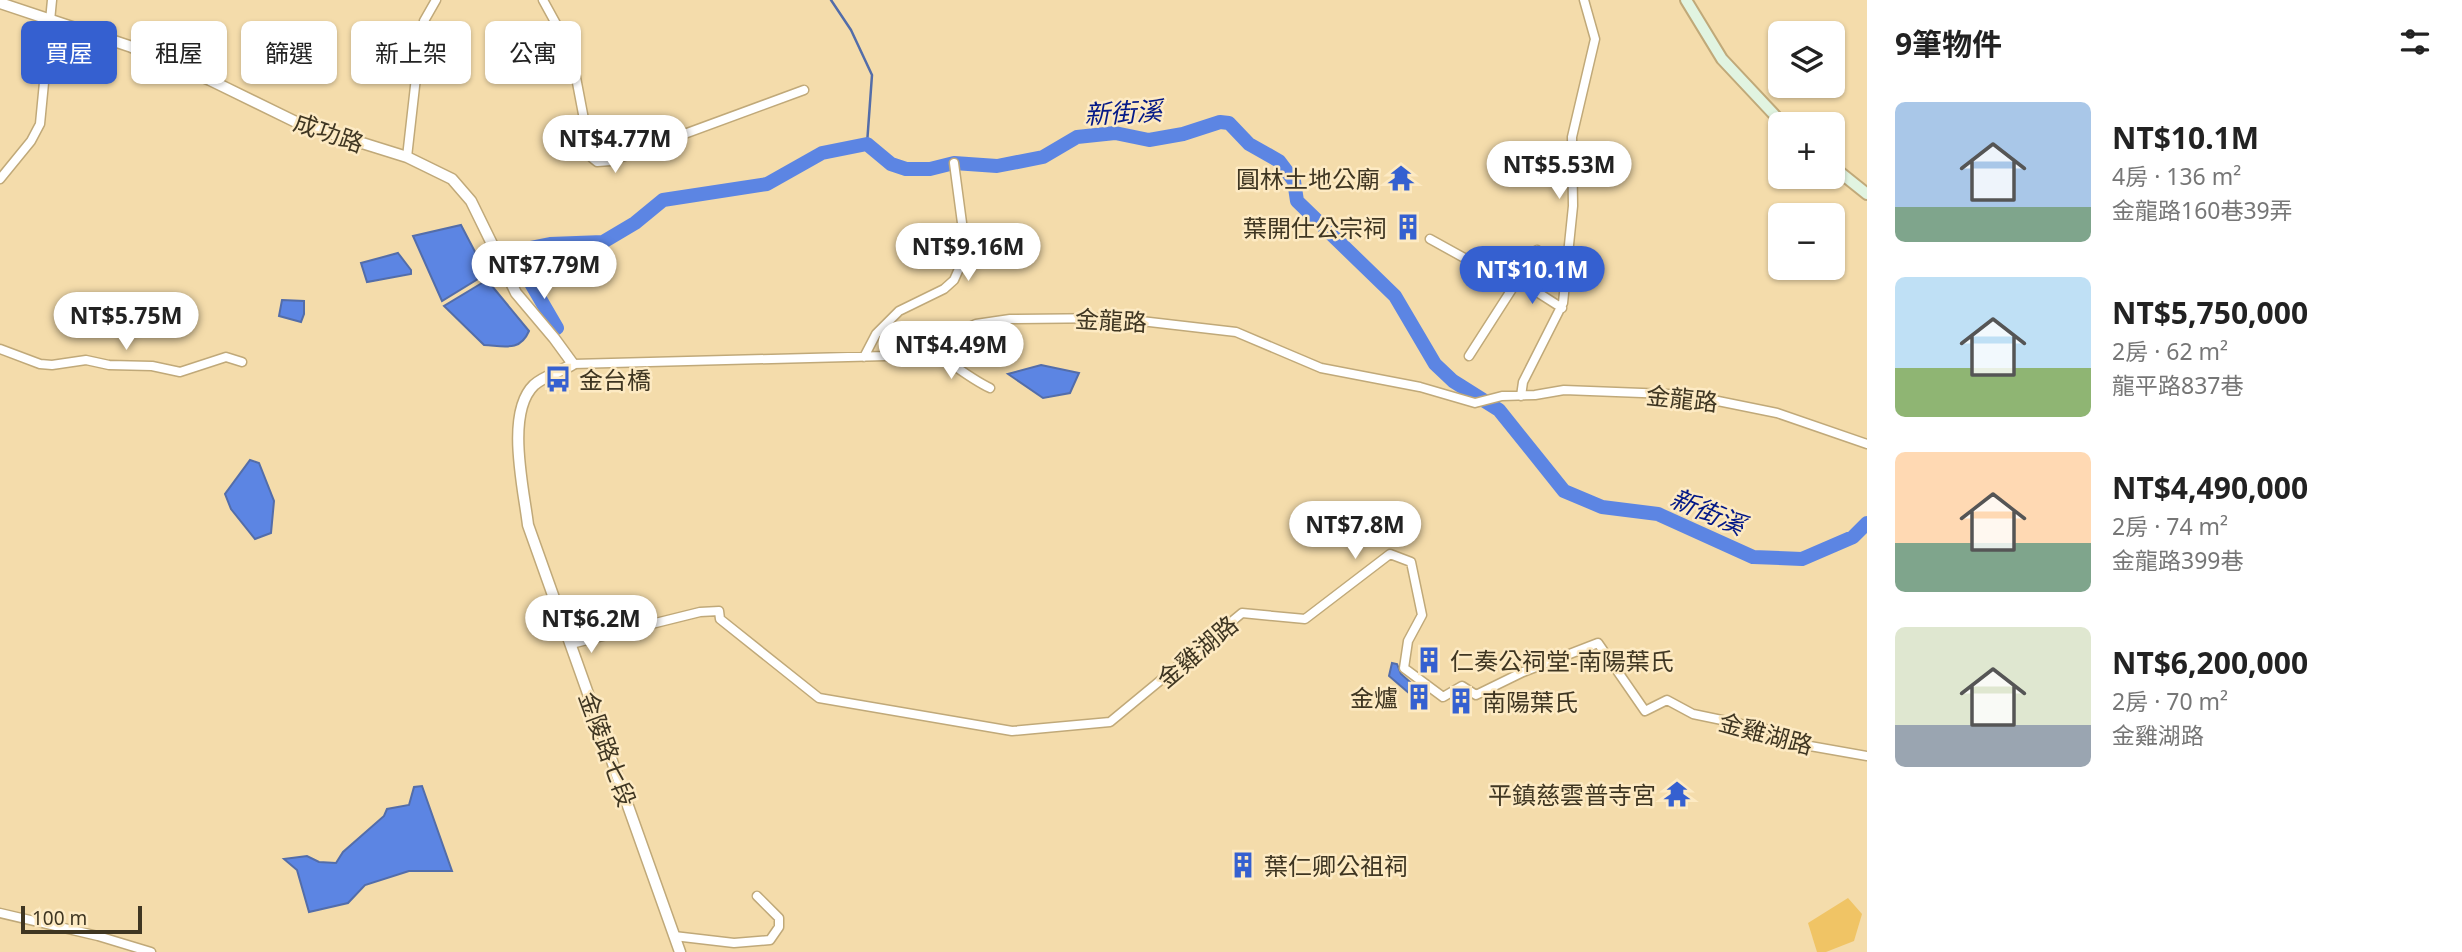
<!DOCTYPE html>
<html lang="zh-TW">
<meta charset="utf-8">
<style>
:root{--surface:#fff;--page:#f2f2f2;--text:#222;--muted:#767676;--accent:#3560d0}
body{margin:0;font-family:"Noto Sans","Noto Sans TC",sans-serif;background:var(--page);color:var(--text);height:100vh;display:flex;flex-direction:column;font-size:26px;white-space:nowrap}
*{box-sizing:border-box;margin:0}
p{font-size:23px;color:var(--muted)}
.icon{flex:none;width:38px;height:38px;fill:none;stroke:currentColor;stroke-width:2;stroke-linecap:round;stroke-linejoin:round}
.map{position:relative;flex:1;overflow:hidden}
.panel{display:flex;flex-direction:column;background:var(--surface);width:595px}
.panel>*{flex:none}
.guide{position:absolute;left:21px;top:21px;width:665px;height:63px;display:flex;gap:14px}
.buttons{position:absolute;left:1768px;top:21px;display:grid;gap:14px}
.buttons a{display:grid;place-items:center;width:77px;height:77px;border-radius:10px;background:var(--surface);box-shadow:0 2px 5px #0004;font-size:35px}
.scale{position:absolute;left:21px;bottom:18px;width:121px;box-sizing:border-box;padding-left:7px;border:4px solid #3f3622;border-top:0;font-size:19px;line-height:24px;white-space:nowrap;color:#3f3622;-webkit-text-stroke:5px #fdeac3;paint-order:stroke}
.price{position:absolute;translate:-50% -60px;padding:0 16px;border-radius:24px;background:#fff;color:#222;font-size:23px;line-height:46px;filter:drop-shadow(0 2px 4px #0008)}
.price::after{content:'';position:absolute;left:50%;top:42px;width:21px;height:16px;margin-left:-10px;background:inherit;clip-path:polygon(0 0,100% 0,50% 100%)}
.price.on{background:var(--accent);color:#fff}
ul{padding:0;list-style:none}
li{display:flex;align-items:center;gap:21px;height:175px;padding:0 28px}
li span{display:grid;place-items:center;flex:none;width:196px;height:140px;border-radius:10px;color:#555}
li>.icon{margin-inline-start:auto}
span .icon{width:84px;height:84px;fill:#fffc;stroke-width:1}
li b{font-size:30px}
h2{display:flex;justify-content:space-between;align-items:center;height:84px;padding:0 28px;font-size:30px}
.chip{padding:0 24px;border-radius:10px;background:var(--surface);box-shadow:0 2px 5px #0004;font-size:24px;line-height:63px}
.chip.on{background:var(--accent);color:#fff}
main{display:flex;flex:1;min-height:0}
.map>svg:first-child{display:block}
</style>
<main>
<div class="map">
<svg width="1867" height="952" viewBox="0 0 1867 952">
<rect width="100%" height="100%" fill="#f4dcab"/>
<path fill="#f0c465" d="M 1848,898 L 1862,914 L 1854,941 L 1826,952 L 1817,952 L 1808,923 Z"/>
<path fill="#5c85e3" stroke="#536da9" stroke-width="2" d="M 461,225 L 484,269 L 481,277 L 442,301 L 413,236 Z
M 398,253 L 411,270 L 411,274 L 367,282 L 361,263 Z
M 487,280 L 529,331 C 520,352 504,346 484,345 L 444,306 Z
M 282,300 L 304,301 L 304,314 L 301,322 L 279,316 Z
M 1041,365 L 1079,373 L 1070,393 L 1043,398 L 1008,374 Z
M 250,460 L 259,463 L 274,501 L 271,533 L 255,539 L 231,509 L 225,494 Z
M 1392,663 L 1397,664 L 1401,674 L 1418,689 L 1410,694 L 1389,676 Z
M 422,786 L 452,871 L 409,871 L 365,885 L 348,903 L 309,912 L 297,870 L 284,859 L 307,856 L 319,862 L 336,863 L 343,852 L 384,816 L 387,809 L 409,805 L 414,787 Z"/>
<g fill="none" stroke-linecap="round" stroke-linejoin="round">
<path stroke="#536da9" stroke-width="2.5" d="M 831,0 L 851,30 L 872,75 L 867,144"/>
<path stroke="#5c85e3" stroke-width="14" d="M 557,328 L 518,261 L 525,249 L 550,244 L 603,242 L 635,223 L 663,200 L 767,184 L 822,153 L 867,144 L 891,164 L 906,169 L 930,169 L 954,163 L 997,166 L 1043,157 L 1077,137 L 1115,133 L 1149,140 L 1183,134 L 1220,122 L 1229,123 L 1249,144 L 1279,161 L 1294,181 L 1297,201 L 1395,296 L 1435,364 L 1453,381 L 1499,410 L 1564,491 L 1602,507 L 1658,514 L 1753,557 L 1802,559 L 1853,537 L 1867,523"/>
<g stroke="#c0a979" stroke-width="11">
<path id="minor" d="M 543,0 L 571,51 L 590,151 L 592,158 L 597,162 L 611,161 L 804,90
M 407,157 L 420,42 L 424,21 L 436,0
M 0,179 L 31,141 L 40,124 L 52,0
M 1430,239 L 1515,286
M 1518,280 L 1562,308
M 926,346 C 948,360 967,377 990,388
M 0,349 L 40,364 L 52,365 L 86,360 L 109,365 L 152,366 L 180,372 L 226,357 L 242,362
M 1469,356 L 1537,250
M 864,357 L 876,334 L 899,311 L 944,289 L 954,280 L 966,253 L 954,163
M 573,364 L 886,356 L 914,352 L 976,324 L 1010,319 L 1115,318 L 1236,332 L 1321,368 L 1420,387 L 1475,403 L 1502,396 L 1535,395 L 1564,390 L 1668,394 L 1708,399 L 1777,413 L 1867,444
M 1521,396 L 1523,382 L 1563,303 L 1573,206 L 1572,137 L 1595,39 L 1584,0
M 571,644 L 700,612 L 719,611 L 720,619 L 819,698 L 1012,731 L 1110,722 L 1242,613 L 1305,619 L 1390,554 L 1411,562 L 1422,615 L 1408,641 L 1404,668 L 1443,697 L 1462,686 L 1476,695 L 1523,672 L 1598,643 L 1645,711 L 1667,700 L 1693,714 L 1780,732 L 1793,743 L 1867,756
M 0,913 L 98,936 L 151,952
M 674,936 L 734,943 L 770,940 L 779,927 L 779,918 L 757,896"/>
</g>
<g stroke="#c0a979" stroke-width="13">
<path id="tertiary" d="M 0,3 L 129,46 L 210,80 L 298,123 L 407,157 L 452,179 L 471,201 L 516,293 L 554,338 L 573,364 C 562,371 544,376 534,385 C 505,413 524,490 528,525 L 680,952"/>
</g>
<g stroke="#c0a979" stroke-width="14">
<path id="secondary" d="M 1686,0 L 1722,59 L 1783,124
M 1832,166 L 1867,194"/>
</g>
<use href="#minor" stroke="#fff" stroke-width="8"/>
<use href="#tertiary" stroke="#fff" stroke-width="10"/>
<use href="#secondary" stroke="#e1f4e1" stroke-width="10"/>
</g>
<defs>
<g id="temple-bare" transform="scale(2.1)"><path d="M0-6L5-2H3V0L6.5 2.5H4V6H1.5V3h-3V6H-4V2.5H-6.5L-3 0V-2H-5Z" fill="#3560d0" stroke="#fdeac3" stroke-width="2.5" paint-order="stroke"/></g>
<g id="building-bare" transform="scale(2.1)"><path d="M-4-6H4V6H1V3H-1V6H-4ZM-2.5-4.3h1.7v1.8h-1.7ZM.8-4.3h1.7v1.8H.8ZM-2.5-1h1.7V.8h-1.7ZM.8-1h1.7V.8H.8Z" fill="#3560d0" stroke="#fdeac3" stroke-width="2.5" paint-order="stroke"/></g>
<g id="bus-bare" transform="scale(2.1)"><path d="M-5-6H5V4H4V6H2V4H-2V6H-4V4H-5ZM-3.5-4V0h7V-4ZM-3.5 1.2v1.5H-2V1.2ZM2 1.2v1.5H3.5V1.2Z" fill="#3560d0" stroke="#fdeac3" stroke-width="2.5" paint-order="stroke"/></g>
</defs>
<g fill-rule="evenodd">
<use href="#temple-bare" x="1401" y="178"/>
<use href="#building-bare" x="1408" y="227"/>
<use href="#bus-bare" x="558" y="379"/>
<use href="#building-bare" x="1429" y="660"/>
<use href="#building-bare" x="1419" y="697"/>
<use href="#building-bare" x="1461" y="701"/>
<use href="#temple-bare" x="1677" y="794"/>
<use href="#building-bare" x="1243" y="865"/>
</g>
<g text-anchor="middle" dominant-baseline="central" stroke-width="5" stroke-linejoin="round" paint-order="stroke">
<g font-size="24" fill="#3f3622" stroke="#fdeac3">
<text transform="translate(329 132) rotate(19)">成功路</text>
<text transform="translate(1111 320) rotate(3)">金龍路</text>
<text transform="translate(1682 398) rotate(6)">金龍路</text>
<text transform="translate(1197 651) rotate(-40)">金雞湖路</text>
<text transform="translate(1766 733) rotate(15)">金雞湖路</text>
<text transform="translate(608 749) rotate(70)">金陵路七段</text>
</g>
<g font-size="24" fill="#3f3622" stroke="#fdeac3" text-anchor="end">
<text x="1380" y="178">圓林土地公廟</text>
<text x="1387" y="227">葉開仕公宗祠</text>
<text x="579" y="379" text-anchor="start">金台橋</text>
<text x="1450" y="660" text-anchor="start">仁奏公祠堂-南陽葉氏</text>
<text x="1398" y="697">金爐</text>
<text x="1482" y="701" text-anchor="start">南陽葉氏</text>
<text x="1656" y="794">平鎮慈雲普寺宮</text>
<text x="1264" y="865" text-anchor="start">葉仁卿公祖祠</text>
</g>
<g font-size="26" font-style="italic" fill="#031887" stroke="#fdeac3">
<text transform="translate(1123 112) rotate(-3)">新街溪</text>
<text transform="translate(1708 511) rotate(23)">新街溪</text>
</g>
</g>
</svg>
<div class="buttons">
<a><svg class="icon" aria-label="layers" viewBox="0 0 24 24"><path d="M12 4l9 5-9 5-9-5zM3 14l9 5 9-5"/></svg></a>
<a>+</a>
<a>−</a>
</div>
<div class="scale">100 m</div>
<b class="price" style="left:615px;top:175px">NT$4.77M</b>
<b class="price" style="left:1559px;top:201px">NT$5.53M</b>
<b class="price" style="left:968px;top:283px">NT$9.16M</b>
<b class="price" style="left:544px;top:301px">NT$7.79M</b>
<b class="price on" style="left:1532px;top:306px">NT$10.1M</b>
<b class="price" style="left:126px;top:352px">NT$5.75M</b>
<b class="price" style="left:951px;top:381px">NT$4.49M</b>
<b class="price" style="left:1355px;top:561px">NT$7.8M</b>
<b class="price" style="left:591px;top:655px">NT$6.2M</b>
<div class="guide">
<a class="chip on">買屋</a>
<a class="chip">租屋</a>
<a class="chip">篩選</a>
<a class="chip">新上架</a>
<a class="chip">公寓</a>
</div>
</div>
<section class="panel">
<h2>9筆物件<svg class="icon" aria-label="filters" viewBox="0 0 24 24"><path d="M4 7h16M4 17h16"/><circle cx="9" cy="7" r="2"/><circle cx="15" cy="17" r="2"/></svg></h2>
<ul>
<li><span style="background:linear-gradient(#a9c7e8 75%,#7fa58c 0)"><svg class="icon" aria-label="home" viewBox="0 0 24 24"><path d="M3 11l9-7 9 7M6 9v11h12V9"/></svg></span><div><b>NT$10.1M</b><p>4房 · 136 m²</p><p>金龍路160巷39弄</p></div></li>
<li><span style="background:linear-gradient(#bfe0f5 65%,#8fb573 0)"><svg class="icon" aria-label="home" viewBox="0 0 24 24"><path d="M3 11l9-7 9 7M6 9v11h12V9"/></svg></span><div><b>NT$5,750,000</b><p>2房 · 62 m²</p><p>龍平路837巷</p></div></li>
<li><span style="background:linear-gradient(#ffd9b3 65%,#7fa58c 0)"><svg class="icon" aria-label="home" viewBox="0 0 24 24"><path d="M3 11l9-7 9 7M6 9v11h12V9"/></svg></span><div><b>NT$4,490,000</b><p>2房 · 74 m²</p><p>金龍路399巷</p></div></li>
<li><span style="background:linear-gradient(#dfe7d0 70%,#9aa5b1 0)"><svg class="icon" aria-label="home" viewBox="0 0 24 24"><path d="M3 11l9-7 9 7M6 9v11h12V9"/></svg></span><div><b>NT$6,200,000</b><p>2房 · 70 m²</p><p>金雞湖路</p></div></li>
</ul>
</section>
</main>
